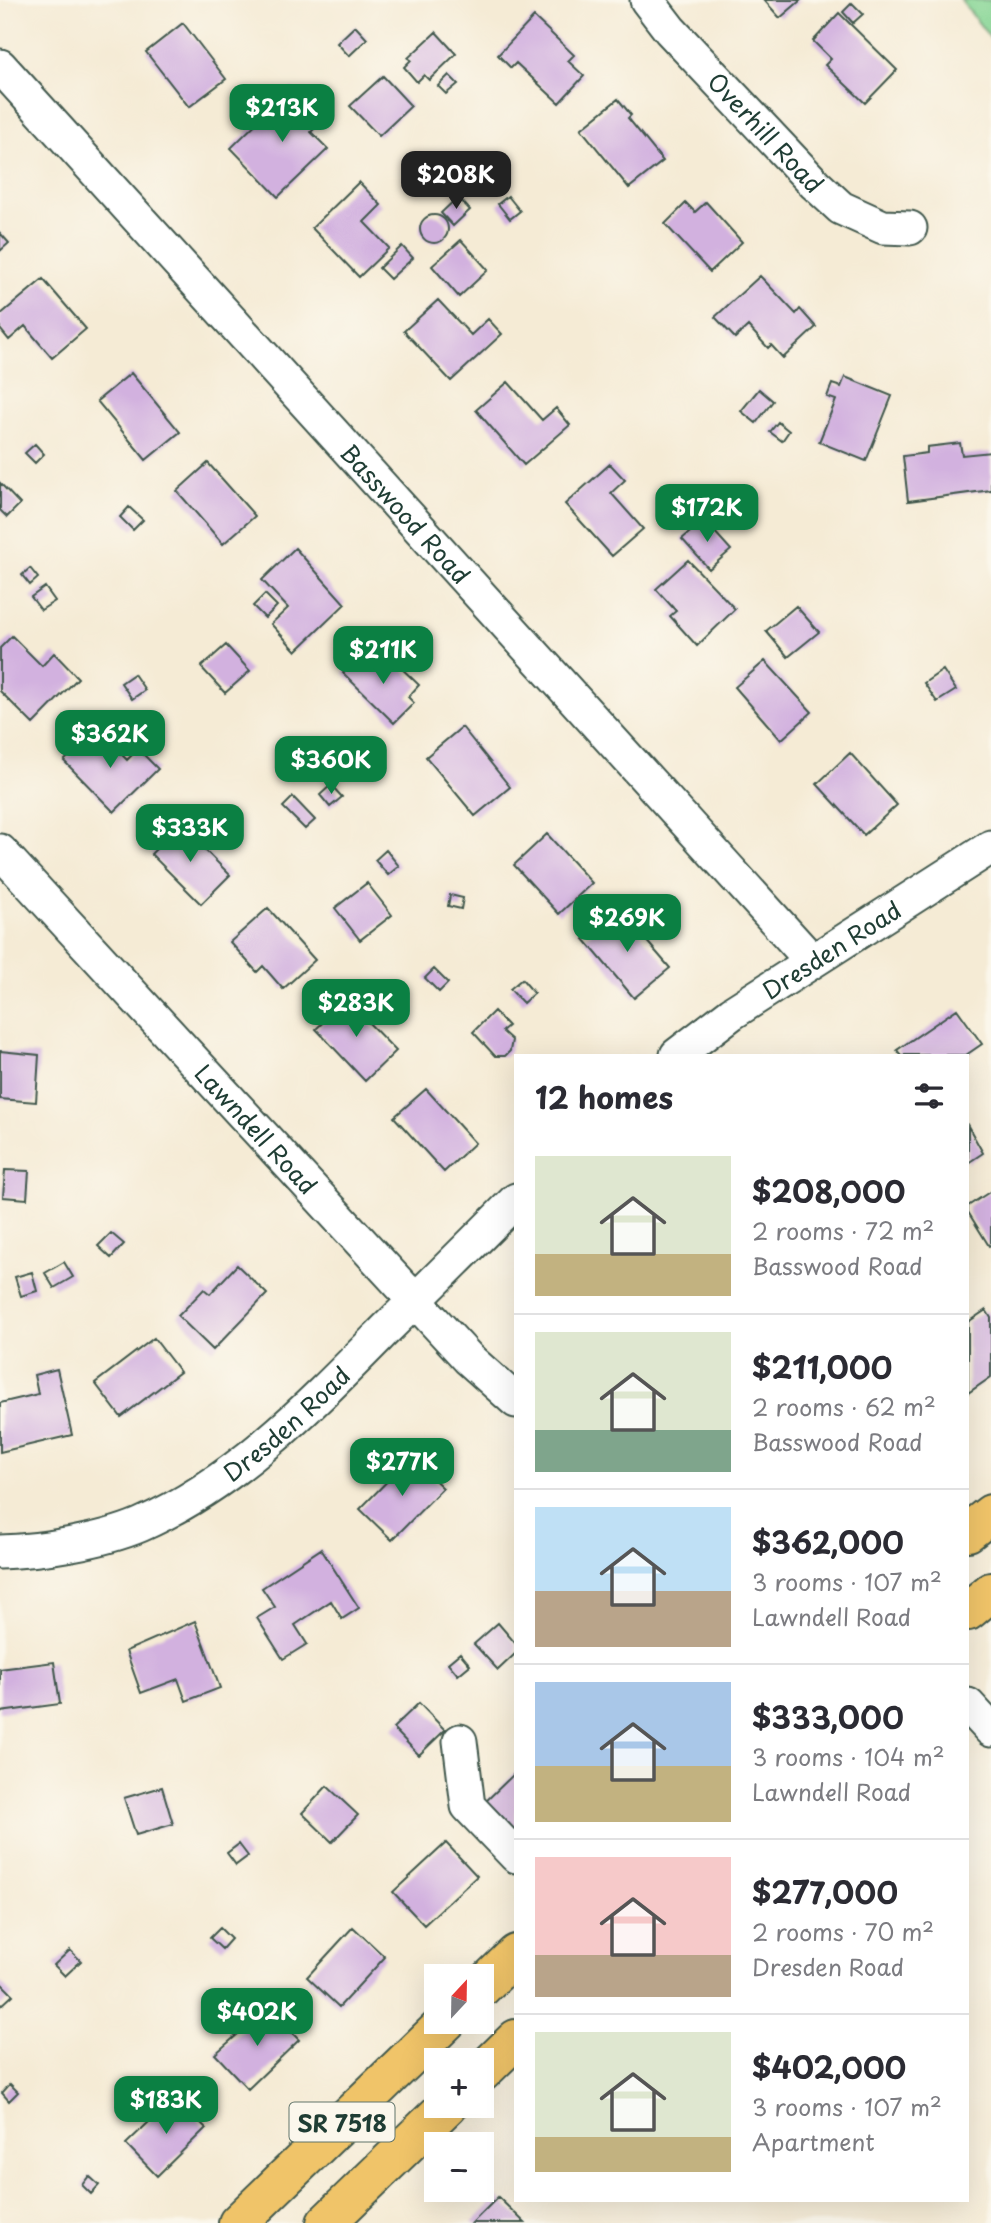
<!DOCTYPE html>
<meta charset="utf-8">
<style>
:root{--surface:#fff;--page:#f2f2f3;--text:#2b2b33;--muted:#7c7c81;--line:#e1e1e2;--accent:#0b8043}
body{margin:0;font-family:"Playpen Sans",sans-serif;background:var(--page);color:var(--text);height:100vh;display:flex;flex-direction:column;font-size:26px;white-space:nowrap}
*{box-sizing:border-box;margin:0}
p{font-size:23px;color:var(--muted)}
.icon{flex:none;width:38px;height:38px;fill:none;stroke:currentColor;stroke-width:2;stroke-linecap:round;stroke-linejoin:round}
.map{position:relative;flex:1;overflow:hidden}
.side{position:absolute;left:514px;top:1054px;width:455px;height:1148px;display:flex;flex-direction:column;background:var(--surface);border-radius:0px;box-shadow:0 7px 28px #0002}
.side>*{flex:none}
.needle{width:46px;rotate:22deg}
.tools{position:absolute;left:424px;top:1964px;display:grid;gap:14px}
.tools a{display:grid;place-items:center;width:70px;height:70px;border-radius:0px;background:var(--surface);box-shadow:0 7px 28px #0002;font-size:35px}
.price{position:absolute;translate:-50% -60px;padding:0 16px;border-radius:14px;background:var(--accent);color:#fff;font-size:23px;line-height:46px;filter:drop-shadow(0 2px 4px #0008)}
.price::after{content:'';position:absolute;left:50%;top:42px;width:21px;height:16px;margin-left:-10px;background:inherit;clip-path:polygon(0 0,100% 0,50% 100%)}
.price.on{background:#222;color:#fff}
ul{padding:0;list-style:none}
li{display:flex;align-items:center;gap:21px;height:175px;padding:0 21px}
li+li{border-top:2px solid var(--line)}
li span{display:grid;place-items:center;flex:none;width:196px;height:140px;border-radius:0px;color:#555}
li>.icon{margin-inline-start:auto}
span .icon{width:84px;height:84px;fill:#fffc;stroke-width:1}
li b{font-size:30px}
h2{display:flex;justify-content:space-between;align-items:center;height:84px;padding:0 21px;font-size:30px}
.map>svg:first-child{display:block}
</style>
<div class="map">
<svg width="991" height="2223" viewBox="0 0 991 2223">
<rect width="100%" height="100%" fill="#fbf7ec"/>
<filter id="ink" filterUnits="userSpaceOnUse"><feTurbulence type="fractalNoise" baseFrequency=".0143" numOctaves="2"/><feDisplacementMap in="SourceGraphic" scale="14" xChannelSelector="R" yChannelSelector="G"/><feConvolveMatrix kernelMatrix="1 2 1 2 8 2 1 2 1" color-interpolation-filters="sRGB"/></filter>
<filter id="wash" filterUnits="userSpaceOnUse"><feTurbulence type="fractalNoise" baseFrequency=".00686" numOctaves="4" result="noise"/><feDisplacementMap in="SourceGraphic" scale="28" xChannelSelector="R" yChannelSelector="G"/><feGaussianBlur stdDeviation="1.57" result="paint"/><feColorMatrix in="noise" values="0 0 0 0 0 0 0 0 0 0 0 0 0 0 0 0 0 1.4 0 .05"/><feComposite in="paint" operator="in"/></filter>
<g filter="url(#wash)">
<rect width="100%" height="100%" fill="#f5ebd5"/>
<path fill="#86d594" stroke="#528964" stroke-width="2" d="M 961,0 L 991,0 L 991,39 Z"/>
<g id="blocks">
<path fill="#d2b1df" d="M 764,0 L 801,0 L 780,18 Z
M 852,3 L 863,14 L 853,23 L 843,12 Z
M 839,13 L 897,70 L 865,103 L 825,65 L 831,59 L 813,41 Z
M 534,17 L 574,55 L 568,61 L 584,76 L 559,103 L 516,63 L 511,68 L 498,55 Z
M 183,23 L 226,79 L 189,107 L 146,52 Z
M 355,26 L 367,39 L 349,56 L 337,43 Z
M 436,32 L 456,54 L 429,80 L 424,75 L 417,82 L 404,67 L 411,60 L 408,58 Z
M 449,75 L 458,84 L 446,94 L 438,86 Z
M 383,76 L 411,106 L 379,136 L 350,106 Z
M 292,88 L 321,122 L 311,132 L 328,149 L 278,197 L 231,148 Z
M 618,99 L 631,115 L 628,118 L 663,161 L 629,188 L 581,129 Z
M 359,182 L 381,205 L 364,222 L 389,248 L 359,277 L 312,228 Z
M 508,196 L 520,211 L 510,219 L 498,204 Z
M 458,197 L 470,210 L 453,226 L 441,213 Z
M 706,202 L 742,242 L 710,272 L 665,224 L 686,203 L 695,212 Z
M420 229a14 14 0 1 1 28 0a14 14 0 1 1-28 0Z
M 0,233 L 9,243 L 0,251 Z
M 461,240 L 488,270 L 459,297 L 432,266 Z
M 402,246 L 413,258 L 390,279 L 379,268 Z
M 760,276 L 796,314 L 800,309 L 816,327 L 783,358 L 771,345 L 768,348 L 748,326 L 735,338 L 715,317 Z
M 43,279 L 86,329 L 52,358 L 25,326 L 9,340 L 0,329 L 0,315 Z
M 438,300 L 471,335 L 488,319 L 502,334 L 451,381 L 404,331 Z
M 131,373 L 180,432 L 146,460 L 97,401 Z
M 845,377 L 892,396 L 866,461 L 819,442 L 836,400 L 827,397 L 832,384 L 841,387 Z
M 508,382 L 542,420 L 556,408 L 570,425 L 524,465 L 476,410 Z
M 759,389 L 773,401 L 756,423 L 741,411 Z
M 778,422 L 789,431 L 782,441 L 770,432 Z
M 960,443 L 962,455 L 991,452 L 991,490 L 908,501 L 903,456 L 927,453 L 927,447 Z
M 35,444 L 44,454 L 35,463 L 25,453 Z
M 208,463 L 255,516 L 223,544 L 177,491 Z
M 610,464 L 625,480 L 611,493 L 643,529 L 612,556 L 565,504 Z
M 0,483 L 20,504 L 7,517 L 0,510 Z
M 675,490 L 687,503 L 674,515 L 662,502 Z
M 129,507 L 143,520 L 133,530 L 120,517 Z
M 704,520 L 731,550 L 709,569 L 682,539 Z
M 295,548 L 345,604 L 296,651 L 271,624 L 288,608 L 262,580 Z
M 688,560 L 735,609 L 697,646 L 670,616 L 676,611 L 656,589 Z
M 30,568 L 38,578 L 30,585 L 22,575 Z
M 45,587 L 55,601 L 41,610 L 31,597 Z
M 265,594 L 277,606 L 265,618 L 253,606 Z
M 796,606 L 819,632 L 788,657 L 766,631 Z
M 12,636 L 42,666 L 54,653 L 78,678 L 33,724 L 0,691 L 0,648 Z
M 226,645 L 250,671 L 225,693 L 201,667 Z
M 364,651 L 387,672 L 396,663 L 419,685 L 408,697 L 414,703 L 394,723 L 343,673 Z
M 765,661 L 812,712 L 781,740 L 735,687 Z
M 943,670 L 956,690 L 937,702 L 924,683 Z
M 134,674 L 145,690 L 132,699 L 121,683 Z
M 462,727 L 510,787 L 475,816 L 426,757 Z
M 97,729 L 127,760 L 138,749 L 158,769 L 114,812 L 64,761 Z
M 850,753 L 897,805 L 864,835 L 817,784 Z
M 331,785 L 342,797 L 330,807 L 320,795 Z
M 293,797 L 315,820 L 305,829 L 283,807 Z
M 180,825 L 230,875 L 201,904 L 151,854 Z
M 547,834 L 592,883 L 559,914 L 514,865 Z
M 386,850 L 399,866 L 388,875 L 375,860 Z
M 367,883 L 392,915 L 360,940 L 335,908 Z
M 450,895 L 463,898 L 461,909 L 448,906 Z
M 268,908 L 315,960 L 283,989 L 263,966 L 257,972 L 230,942 Z
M 619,909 L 670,968 L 634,998 L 584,939 Z
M 434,969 L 448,983 L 439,992 L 425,978 Z
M 522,979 L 534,993 L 523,1003 L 510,989 Z
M 351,996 L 368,1014 L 364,1018 L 396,1051 L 365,1081 L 316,1029 Z
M 957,1009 L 982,1044 L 966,1055 L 901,1055 L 897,1050 Z
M 494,1011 L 508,1026 L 502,1031 L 512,1040 L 510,1051 L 505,1056 L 495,1056 L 473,1032 Z
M 0,1051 L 39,1055 L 36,1102 L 0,1099 Z
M 426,1089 L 475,1143 L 444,1172 L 394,1117 Z
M 968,1126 L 983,1153 L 968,1163 Z
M 5,1170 L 29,1171 L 27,1199 L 3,1197 Z
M 991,1191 L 991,1245 L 989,1246 L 968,1212 L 968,1206 Z
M 111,1233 L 124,1244 L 111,1258 L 98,1246 Z
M 64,1262 L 73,1277 L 54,1288 L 45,1273 Z
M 237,1265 L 267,1294 L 213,1350 L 178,1316 L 204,1289 L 210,1294 Z
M 32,1272 L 37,1291 L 21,1296 L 15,1277 Z
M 986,1310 L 991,1318 L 991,1377 L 968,1393 L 968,1322 Z
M 154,1338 L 180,1372 L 121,1417 L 95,1383 Z
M 57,1369 L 72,1435 L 0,1452 L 0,1403 L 38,1394 L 34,1375 Z
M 411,1457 L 443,1488 L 392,1540 L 360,1509 Z
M 321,1549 L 359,1608 L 342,1619 L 331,1601 L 295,1625 L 307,1644 L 283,1659 L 257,1618 L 275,1607 L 262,1588 Z
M 195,1621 L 220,1688 L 186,1701 L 178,1679 L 141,1693 L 126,1651 Z
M 498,1623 L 516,1644 L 516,1653 L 498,1670 L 474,1644 Z
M 460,1653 L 470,1665 L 458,1675 L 448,1663 Z
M 54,1662 L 60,1704 L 0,1712 L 0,1669 Z
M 419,1703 L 445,1730 L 419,1755 L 393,1728 Z
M 516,1772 L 516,1839 L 481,1806 Z
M 327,1786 L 358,1815 L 332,1842 L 302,1813 Z
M 162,1787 L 173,1824 L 136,1835 L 124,1798 Z
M 446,1843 L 477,1876 L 424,1925 L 393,1892 Z
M 239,1844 L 248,1856 L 236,1865 L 227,1853 Z
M 353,1927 L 385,1957 L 339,2007 L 307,1977 Z
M 220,1928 L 231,1939 L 222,1949 L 210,1938 Z
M 70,1950 L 81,1961 L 65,1976 L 54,1965 Z
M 0,1982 L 13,1995 L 0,2007 Z
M 268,2008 L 299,2040 L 248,2089 L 215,2054 Z
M 10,2084 L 18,2092 L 9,2101 L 2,2093 Z
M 175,2097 L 206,2128 L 157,2176 L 126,2144 Z
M 89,2176 L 99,2185 L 91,2194 L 82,2185 Z
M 498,2197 L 525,2223 L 472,2223 Z"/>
</g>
</g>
<g filter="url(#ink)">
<use href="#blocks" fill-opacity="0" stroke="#3f574c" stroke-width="2"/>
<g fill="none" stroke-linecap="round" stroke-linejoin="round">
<g stroke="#3f574c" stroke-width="37">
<g id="minor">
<path id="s1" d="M 647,0 L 670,30 L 815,184 L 841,208 L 883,227 L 910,228"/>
<path id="s2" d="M 0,66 L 812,961"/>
<path id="s3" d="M 0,851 L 469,1359 L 516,1401"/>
<path id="s4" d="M 677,1055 L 732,1013 L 991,847"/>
<path id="s5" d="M 0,1552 C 41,1551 102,1541 140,1525 C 236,1483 312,1404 384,1331 C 428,1288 472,1244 516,1200"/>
<path d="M 968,1705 L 991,1730"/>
<path d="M 460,1741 L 468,1806 L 516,1856"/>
</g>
</g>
<g stroke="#3f574c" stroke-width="42">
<path id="highway" d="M 968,1532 L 991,1514
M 968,1611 L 991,1592
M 481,1988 L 516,1954
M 481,2073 L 516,2039
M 238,2223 L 447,2021
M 326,2223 L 448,2105"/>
</g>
<use href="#minor" stroke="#fff" stroke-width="33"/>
<use href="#highway" stroke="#f0c469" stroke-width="38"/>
</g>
</g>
<g text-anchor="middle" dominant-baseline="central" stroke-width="7" stroke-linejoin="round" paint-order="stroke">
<rect fill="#fbf7ec" stroke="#61756b" stroke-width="2" x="289.5" y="2102.5" width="105" height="39" rx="5"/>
<g font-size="23" font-weight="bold" fill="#1f3d34">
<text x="342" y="2122">SR 7518</text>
</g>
<g font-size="24" fill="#1f3d34" stroke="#fbf7ec">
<text stroke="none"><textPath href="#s1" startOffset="178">Overhill Road</textPath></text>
<text stroke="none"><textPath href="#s2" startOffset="604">Basswood Road</textPath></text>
<text stroke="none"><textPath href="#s4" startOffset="187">Dresden Road</textPath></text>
<text stroke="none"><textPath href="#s3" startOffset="378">Lawndell Road</textPath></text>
<text stroke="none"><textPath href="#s5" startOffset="322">Dresden Road</textPath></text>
</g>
</g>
</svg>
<div class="tools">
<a><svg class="needle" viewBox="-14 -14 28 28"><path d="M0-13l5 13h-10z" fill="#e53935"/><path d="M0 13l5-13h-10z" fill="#7c7c81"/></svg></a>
<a>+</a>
<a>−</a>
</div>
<b class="price" style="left:282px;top:144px">$213K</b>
<b class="price on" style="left:456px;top:211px">$208K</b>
<b class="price" style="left:707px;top:544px">$172K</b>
<b class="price" style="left:383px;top:686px">$211K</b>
<b class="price" style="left:110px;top:770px">$362K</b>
<b class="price" style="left:331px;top:796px">$360K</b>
<b class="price" style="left:190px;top:864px">$333K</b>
<b class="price" style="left:627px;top:954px">$269K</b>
<b class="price" style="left:356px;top:1039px">$283K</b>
<b class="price" style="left:402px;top:1498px">$277K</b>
<b class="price" style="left:257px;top:2048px">$402K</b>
<b class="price" style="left:166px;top:2136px">$183K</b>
<section class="side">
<h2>12 homes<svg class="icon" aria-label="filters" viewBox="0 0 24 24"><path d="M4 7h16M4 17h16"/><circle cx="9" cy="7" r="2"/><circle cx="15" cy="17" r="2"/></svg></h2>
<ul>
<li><span style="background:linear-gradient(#dfe7d0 70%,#c2b280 0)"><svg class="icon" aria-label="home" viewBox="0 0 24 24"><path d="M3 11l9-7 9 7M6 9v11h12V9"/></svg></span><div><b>$208,000</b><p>2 rooms · 72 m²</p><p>Basswood Road</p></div></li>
<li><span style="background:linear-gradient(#dfe7d0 70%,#7fa58c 0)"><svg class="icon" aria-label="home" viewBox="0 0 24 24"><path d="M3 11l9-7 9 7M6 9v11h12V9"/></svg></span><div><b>$211,000</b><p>2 rooms · 62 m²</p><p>Basswood Road</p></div></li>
<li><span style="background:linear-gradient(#bfe0f5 60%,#b9a48a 0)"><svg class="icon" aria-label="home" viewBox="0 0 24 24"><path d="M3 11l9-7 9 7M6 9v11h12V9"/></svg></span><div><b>$362,000</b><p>3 rooms · 107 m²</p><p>Lawndell Road</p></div></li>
<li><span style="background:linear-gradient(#a9c7e8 60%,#c2b280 0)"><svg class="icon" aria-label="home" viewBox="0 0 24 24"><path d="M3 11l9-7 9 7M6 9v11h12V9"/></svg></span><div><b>$333,000</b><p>3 rooms · 104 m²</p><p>Lawndell Road</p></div></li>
<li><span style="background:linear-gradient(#f6c9c9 70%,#b9a48a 0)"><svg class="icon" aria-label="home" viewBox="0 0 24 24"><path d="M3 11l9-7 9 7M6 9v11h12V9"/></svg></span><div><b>$277,000</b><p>2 rooms · 70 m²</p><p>Dresden Road</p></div></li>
<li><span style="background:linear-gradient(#dfe7d0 75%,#c2b280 0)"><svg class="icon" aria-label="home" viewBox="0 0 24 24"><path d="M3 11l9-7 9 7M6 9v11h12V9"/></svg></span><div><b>$402,000</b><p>3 rooms · 107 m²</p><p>Apartment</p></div></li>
</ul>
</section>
</div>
